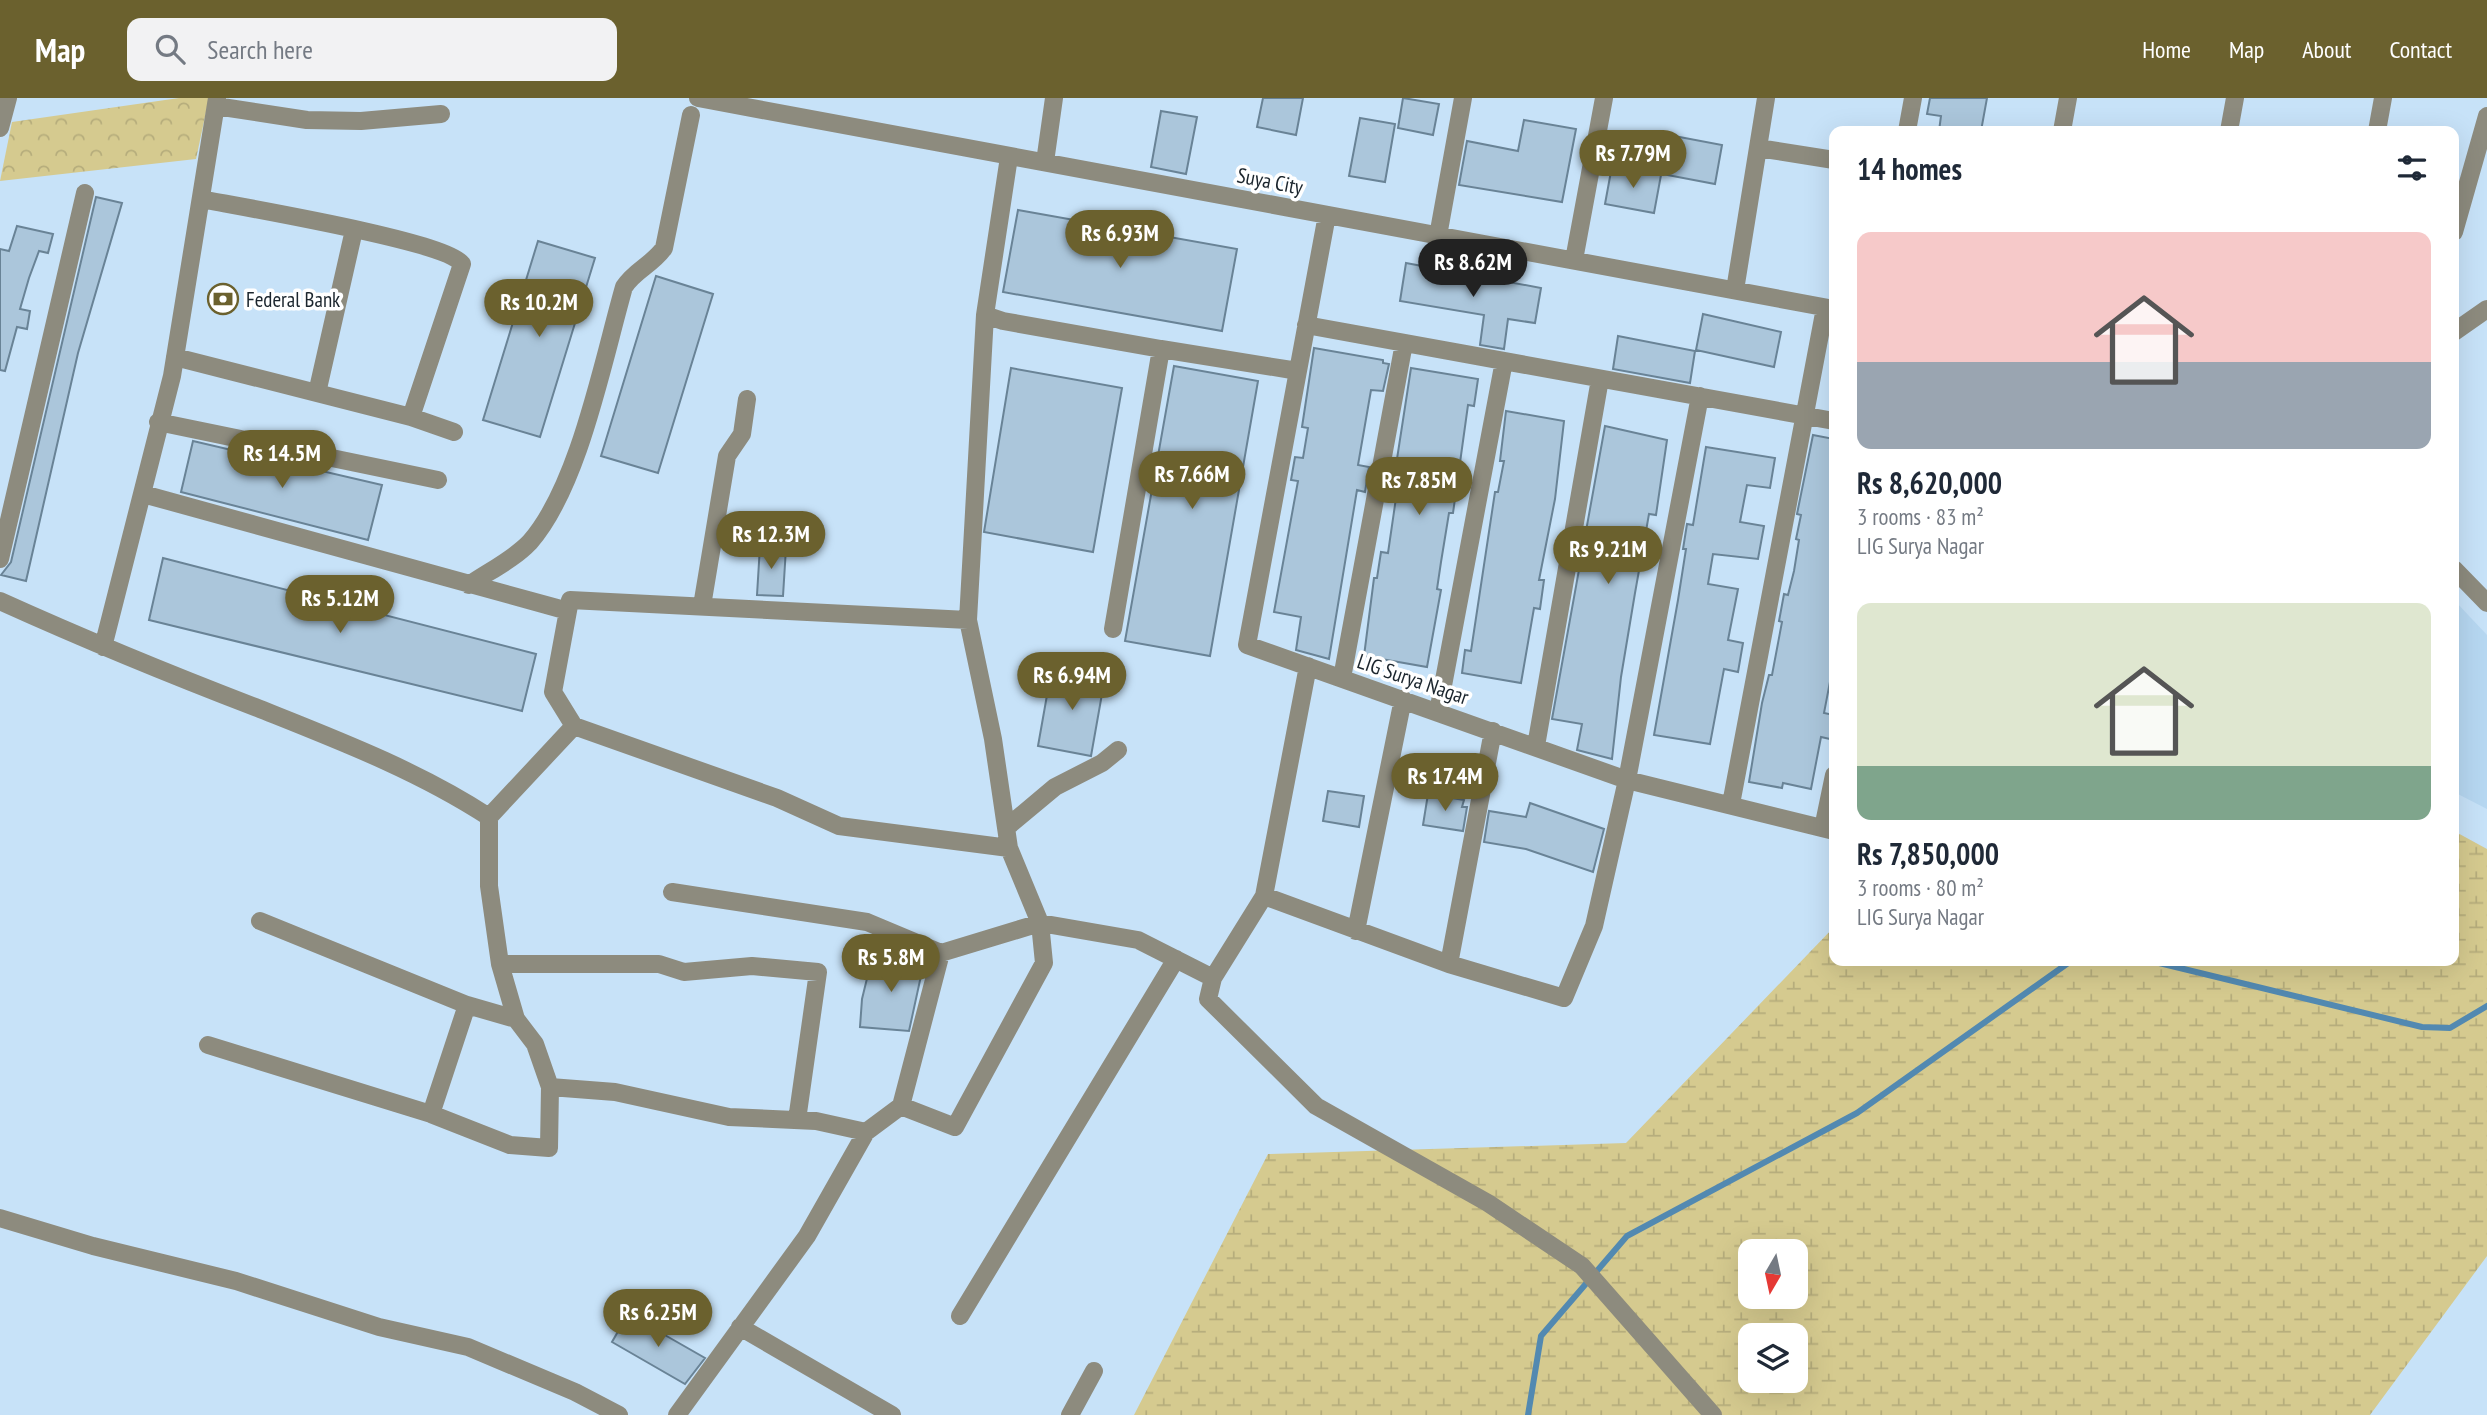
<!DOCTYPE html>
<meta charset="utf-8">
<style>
:root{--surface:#fff;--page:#f2f2f3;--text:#1f2937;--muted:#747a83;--accent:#6b612e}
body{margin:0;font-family:"PT Sans Narrow",sans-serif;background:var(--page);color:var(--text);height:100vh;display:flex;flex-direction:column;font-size:26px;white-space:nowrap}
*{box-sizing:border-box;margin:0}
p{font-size:23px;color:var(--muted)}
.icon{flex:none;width:38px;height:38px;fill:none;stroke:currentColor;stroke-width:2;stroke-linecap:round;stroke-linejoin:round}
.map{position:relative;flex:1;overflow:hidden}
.details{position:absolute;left:1829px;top:28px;width:630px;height:840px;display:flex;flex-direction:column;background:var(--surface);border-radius:14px;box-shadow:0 7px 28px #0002}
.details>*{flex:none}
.needle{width:46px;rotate:189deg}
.fabs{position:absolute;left:1738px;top:1141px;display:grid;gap:14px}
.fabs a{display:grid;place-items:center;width:70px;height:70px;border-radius:14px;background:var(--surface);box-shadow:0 7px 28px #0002;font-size:35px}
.price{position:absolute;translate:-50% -60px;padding:0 16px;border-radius:24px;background:var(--accent);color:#fff;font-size:23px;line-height:46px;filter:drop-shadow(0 2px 4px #0008)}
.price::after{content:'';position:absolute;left:50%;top:42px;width:21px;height:16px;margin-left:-10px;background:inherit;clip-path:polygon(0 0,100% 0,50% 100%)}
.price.selected{background:#222;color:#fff}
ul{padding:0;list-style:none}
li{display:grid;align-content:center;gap:14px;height:371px;padding:0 28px}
li span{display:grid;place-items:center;height:217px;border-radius:14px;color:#555}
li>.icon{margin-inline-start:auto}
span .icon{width:126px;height:126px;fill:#fffc;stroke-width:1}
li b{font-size:30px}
h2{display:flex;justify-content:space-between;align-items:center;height:84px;padding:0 28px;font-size:30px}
header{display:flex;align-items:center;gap:42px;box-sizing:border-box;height:98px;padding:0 35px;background:var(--accent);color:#fff}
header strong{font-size:33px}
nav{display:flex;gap:38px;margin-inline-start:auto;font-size:24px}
.search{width:490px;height:63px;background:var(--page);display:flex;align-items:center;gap:18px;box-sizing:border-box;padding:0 24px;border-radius:14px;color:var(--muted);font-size:26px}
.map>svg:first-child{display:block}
</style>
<header>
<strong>Map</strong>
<div class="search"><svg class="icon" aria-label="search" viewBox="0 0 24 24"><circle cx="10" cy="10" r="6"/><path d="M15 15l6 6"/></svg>Search here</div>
<nav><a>Home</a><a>Map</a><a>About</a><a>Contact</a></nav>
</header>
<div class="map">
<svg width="2487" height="1317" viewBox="0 0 2487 1317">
<defs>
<pattern id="forest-crowns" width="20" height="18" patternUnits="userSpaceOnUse" patternTransform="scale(1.75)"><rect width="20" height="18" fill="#d5ca8f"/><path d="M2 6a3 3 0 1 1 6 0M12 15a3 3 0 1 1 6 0" fill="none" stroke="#b6ad7c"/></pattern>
<pattern id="wetland-marsh" width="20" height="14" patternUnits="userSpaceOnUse" patternTransform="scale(1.75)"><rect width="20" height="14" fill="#d5ca8f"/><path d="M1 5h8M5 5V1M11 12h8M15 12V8" fill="none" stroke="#b6ad7c"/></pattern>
</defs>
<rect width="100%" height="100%" fill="#c7e2f8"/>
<path fill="#b6d7f1" d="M 2454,502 L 2487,537 L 2487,711 L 2454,694 Z"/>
<path fill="url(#forest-crowns)" d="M 179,0 L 209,0 L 196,61 L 0,83 L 12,24 Z"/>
<path fill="url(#wetland-marsh)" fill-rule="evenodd" d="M 2454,733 L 2487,751 L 2487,1158 L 2370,1317 L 1134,1317 L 1268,1056 L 1626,1045 L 1834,829 L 1834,863 L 2454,863 ZM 1750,1153 L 1796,1153 L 1796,1199 L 1750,1199 ZM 1750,1237 L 1796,1237 L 1796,1283 L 1750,1283 Z"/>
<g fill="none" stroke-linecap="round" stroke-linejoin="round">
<path stroke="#5289b1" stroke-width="6" d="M 2151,863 L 2422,929 L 2450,930 L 2487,908
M 1528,1317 L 1541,1238 L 1627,1138 L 1857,1015 L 2071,863"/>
</g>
<path fill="#abc6db" stroke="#698396" stroke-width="2" d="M 1263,0 L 1303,0 L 1296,37 L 1257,29 Z
M 1403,0 L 1439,6 L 1433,37 L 1398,30 Z
M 1930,0 L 1987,0 L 1981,33 L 1939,33 L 1941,18 L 1927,16 Z
M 1161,13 L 1197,19 L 1186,76 L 1151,69 Z
M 1360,20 L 1395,26 L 1385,84 L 1349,78 Z
M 1524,22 L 1576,31 L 1562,104 L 1459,87 L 1467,43 L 1518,53 Z
M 1669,37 L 1722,47 L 1715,86 L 1662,76 Z
M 1612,68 L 1661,77 L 1654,115 L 1605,106 Z
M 96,99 L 122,105 L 78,255 L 26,483 L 1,477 L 11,464 Z
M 1018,112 L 1237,151 L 1222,233 L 1003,194 Z
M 17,128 L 53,136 L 48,155 L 39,153 L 29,180 L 20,211 L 30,213 L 27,231 L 17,229 L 5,273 L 0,272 L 0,151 L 9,153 Z
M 538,143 L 595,160 L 540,339 L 483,322 Z
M 1406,165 L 1541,190 L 1535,225 L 1508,221 L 1504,251 L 1480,247 L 1484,217 L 1400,203 Z
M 656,178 L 713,196 L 658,375 L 601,358 Z
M 1703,216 L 1781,234 L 1774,269 L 1696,252 Z
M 1618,238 L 1695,253 L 1690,285 L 1613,271 Z
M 1314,250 L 1383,262 L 1383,265 L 1389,266 L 1383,293 L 1371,292 L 1358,367 L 1369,369 L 1365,394 L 1357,392 L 1329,561 L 1296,552 L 1301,519 L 1274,514 L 1298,383 L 1291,382 L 1295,359 L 1303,360 L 1308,330 L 1302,329 Z
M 1174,268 L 1258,283 L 1210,558 L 1125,543 Z
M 1011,270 L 1122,290 L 1093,454 L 984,434 Z
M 1411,270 L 1478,281 L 1474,308 L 1468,307 L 1453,415 L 1449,415 L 1441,464 L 1437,491 L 1441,492 L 1427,569 L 1364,558 L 1374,480 L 1377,480 L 1381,454 L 1388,455 L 1396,400 L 1387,397 L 1392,373 L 1395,374 Z
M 1506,313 L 1564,323 L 1555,401 L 1539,482 L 1544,482 L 1540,511 L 1534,510 L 1521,585 L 1462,575 L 1465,552 L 1471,553 L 1495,394 L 1498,394 L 1504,363 L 1500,363 Z
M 1605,328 L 1667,342 L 1656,417 L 1649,416 L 1635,495 L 1621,579 L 1612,661 L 1577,652 L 1582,626 L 1552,621 Z
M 1813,337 L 1834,341 L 1834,563 L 1824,615 L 1834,617 L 1834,621 L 1830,641 L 1821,639 L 1811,691 L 1783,685 L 1782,690 L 1749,684 L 1762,605 L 1769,577 L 1772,577 L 1782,524 L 1779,523 L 1784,496 L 1788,497 L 1794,473 L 1799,442 L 1796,441 L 1801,417 L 1797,416 Z
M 193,343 L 382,387 L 368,442 L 181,394 Z
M 1706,349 L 1775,360 L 1770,390 L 1747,387 L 1740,424 L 1764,428 L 1758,461 L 1713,456 L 1708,486 L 1738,491 L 1728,542 L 1743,545 L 1738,574 L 1724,571 L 1710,646 L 1654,637 L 1678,502 L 1686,451 L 1683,451 L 1687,426 L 1693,427 Z
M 760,448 L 786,450 L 783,498 L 757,497 Z
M 163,460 L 536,556 L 522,613 L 149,522 Z
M 1052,569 L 1105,579 L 1091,658 L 1038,648 Z
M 1328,693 L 1364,698 L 1359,729 L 1323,723 Z
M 1428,696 L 1464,702 L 1462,709 L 1467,709 L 1463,733 L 1423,727 Z
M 1530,705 L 1604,731 L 1593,774 L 1526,751 L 1484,744 L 1489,713 L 1526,719 Z
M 872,860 L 924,864 L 909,933 L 860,929 L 862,901 Z
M 628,1216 L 705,1260 L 685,1286 L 612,1244 Z"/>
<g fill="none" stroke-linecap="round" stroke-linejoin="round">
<path stroke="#8d8b7e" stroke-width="18" d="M 698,0 L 1834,211
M 216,8 L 307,22 L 361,23 L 441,16
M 0,30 L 8,0
M 1907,33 L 1913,0
M 2062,33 L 2068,0
M 2229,33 L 2235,0
M 2377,33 L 2383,0
M 1758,50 L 1834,62
M 1045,64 L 1054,0
M 1327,117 L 1247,547 L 1627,682 L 1834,733
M 2454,134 L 2487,18
M 1438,138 L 1463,0
M 1574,162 L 1604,0
M 1735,192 L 1766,0
M 985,217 L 1003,223 L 1161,251 L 1113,531
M 1306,227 L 1834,323
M 2454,234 L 2487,211
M 1161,251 L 1298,273
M 175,259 L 411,319 L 462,166 C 446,143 241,109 201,101
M 317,295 L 354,132
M 411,319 L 454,334
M 158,324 L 438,382
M 143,396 L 568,513
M 0,461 L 85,95
M 2454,471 L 2487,505
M 469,487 C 489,473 513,462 530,444 C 579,388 603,262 624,189 C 635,172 652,167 664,150 L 691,17
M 0,503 C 84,541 169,576 255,609 C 335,641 417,672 489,719 L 489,788 L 500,866 L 516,921 L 535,946 L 550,989 L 549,1050 L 510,1047 L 431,1016 L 208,947
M 702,508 L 727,358 L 742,336 L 747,301
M 968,522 L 570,502 L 553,594 L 574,628 L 777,700 L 839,728 L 1009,750
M 103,549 L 172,278 L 217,0
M 1342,580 L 1404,245
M 1438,614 L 1504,263
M 1536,648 L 1600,281
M 1731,706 L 1825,210
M 489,719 L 574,628
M 1006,730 L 1055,689 L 1102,665 L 1118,652
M 1823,730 L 1834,677
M 672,794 L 867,824 L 941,855
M 1264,798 L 1449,866 L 1564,900 L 1594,828 L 1627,682 L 1700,298
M 260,823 L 467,907 L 516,921
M 1356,833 L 1403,601
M 500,866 L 659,866 L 684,874 L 752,868 L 818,874 L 797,1022
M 1449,866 L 1493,633
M 1213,880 L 1208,901 L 1316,1008 L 1488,1105 L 1582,1168 L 1713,1317
M 550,989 L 615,994 L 729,1019 L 816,1023 L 866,1034
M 901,1008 L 955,1029 L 1044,865 L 1040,825 L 1009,750 L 993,641 L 968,522 L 985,217 L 1009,59
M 431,1016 L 467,907
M 0,1120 L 93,1148 L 236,1183 L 379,1229 L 468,1249 L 575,1294 L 619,1317
M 960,1218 L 1176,861
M 740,1229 L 892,1317
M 677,1317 L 807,1138 L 866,1034 L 901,1008 L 941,855 L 1040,825 L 1138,842 L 1213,880 L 1264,798 L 1308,568
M 1070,1317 L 1094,1273"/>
</g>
<defs>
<g id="bank-ring" transform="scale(1.575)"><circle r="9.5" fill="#fff" stroke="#6b612e" stroke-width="1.5"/><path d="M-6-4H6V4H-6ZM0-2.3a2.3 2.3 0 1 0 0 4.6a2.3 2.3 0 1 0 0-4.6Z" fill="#6b612e"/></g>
</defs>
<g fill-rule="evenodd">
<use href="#bank-ring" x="223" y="201"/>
</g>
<g text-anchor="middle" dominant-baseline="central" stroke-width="7" stroke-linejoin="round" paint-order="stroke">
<g font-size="21" fill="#1b252d" stroke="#fff">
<text transform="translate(1270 83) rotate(11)">Suya City</text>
<text transform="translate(1413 581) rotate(19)">LIG Surya Nagar</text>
</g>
<g font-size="21" fill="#1b252d" stroke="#fff" text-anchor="start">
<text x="246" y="201">Federal Bank</text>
</g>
</g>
</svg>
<div class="fabs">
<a><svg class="needle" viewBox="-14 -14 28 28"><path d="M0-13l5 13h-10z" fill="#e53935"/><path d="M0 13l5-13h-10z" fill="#747a83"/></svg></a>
<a><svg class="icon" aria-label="layers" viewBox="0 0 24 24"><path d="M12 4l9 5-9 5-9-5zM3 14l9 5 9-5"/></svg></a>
</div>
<b class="price" style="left:1633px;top:92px">Rs 7.79M</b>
<b class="price" style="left:1120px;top:172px">Rs 6.93M</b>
<b class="price selected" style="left:1473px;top:201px">Rs 8.62M</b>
<b class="price" style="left:539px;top:241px">Rs 10.2M</b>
<b class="price" style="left:282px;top:392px">Rs 14.5M</b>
<b class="price" style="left:1192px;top:413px">Rs 7.66M</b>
<b class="price" style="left:1419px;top:419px">Rs 7.85M</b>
<b class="price" style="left:771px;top:473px">Rs 12.3M</b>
<b class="price" style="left:1608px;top:488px">Rs 9.21M</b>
<b class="price" style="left:340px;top:537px">Rs 5.12M</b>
<b class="price" style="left:1072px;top:614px">Rs 6.94M</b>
<b class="price" style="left:1445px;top:715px">Rs 17.4M</b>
<b class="price" style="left:891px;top:896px">Rs 5.8M</b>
<b class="price" style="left:658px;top:1251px">Rs 6.25M</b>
<section class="details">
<h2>14 homes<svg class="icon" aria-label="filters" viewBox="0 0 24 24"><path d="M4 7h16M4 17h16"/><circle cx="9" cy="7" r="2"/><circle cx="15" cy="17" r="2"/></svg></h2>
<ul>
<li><span style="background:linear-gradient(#f6c9c9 60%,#9aa5b1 0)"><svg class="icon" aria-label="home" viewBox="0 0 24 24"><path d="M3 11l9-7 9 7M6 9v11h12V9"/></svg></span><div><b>Rs 8,620,000</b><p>3 rooms · 83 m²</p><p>LIG Surya Nagar</p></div></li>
<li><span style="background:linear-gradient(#dfe7d0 75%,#7fa58c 0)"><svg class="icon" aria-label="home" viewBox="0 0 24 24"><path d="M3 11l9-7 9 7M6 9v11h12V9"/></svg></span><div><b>Rs 7,850,000</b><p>3 rooms · 80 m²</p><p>LIG Surya Nagar</p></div></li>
</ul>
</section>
</div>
